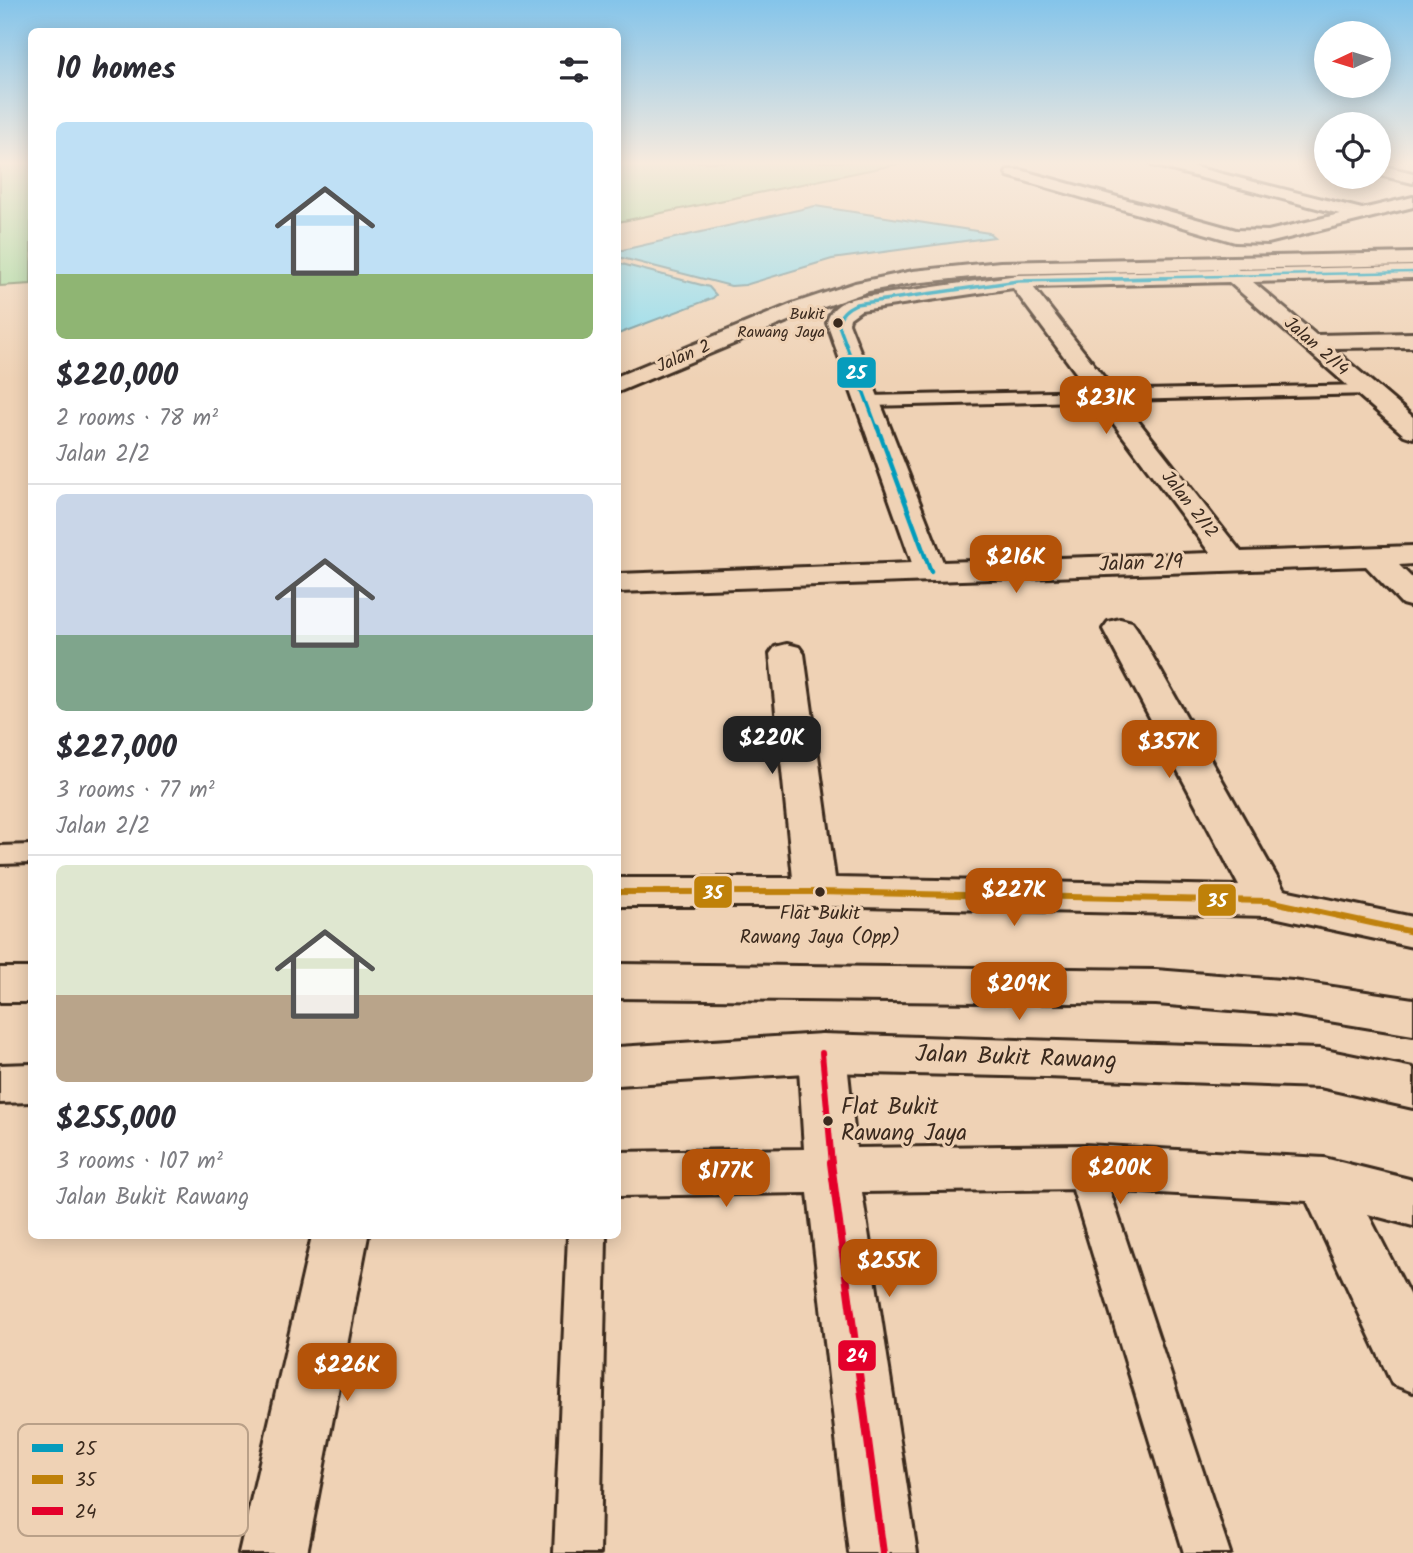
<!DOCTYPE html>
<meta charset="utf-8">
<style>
:root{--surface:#fff;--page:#f7f7f7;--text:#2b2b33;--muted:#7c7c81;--line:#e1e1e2;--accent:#b45309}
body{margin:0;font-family:Kalam,sans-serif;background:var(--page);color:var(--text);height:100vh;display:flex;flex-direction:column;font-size:26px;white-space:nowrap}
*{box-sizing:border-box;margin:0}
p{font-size:23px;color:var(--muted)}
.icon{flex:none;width:38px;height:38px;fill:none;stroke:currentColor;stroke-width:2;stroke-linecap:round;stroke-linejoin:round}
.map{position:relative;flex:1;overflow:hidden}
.side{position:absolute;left:28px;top:28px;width:593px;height:1211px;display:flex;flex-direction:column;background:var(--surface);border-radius:10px;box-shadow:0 4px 18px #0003}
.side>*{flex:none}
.needle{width:46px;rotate:266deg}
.tools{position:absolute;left:1314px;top:21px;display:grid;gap:14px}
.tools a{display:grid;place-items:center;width:77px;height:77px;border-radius:50%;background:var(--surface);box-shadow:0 4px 18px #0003;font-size:35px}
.price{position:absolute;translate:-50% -60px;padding:0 16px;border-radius:14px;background:var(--accent);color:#fff;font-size:23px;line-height:46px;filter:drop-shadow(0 2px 4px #0008)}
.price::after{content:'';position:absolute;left:50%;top:42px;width:21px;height:16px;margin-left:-10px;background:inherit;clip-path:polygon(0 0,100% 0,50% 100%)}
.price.current{background:#222;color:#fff}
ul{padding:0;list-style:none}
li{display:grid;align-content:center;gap:14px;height:371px;padding:0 28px}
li+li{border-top:2px solid var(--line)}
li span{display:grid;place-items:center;height:217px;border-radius:10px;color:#555}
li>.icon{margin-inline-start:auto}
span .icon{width:126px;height:126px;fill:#fffc;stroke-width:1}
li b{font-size:30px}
h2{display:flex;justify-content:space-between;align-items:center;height:84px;padding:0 28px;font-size:30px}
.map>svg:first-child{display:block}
</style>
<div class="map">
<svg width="1413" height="1553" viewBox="0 0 1413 1553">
<rect width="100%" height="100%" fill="#efd2b5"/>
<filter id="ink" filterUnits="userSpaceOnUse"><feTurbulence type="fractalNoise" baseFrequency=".0143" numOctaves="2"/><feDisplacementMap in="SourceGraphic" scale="14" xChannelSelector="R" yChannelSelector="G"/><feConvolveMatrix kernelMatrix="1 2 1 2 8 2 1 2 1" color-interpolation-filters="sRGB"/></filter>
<g filter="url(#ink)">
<path fill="#a4da9e" stroke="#70825e" stroke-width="2" d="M 0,162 L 31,162 L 31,284 L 0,286 Z
M 618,162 L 908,162 L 618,222 Z"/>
<path fill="#8edcee" stroke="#6d959b" stroke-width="2" d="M 815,206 L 989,233 L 994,237 L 832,259 L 745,285 L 731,286 L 618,257 L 618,251 Z
M 618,263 L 709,287 L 716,295 L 713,298 L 618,334 Z"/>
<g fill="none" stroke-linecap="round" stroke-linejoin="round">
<g stroke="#3b2a1e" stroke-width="6">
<path id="lane" d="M 1366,385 L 1374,390 L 1372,394 L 869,406 L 861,401 L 869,396 Z
M 32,845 L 32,863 L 0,864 L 0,846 Z
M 1084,1152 L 1097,1156 L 1102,1167 L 1230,1553 L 1184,1553 L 1066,1167 L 1071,1156 Z
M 568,1236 L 606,1236 L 600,1553 L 554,1553 Z"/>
</g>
<g stroke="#3b2a1e" stroke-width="6">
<path id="street" d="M 1150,162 L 1175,162 L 1362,209 L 1413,197 L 1413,207 L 1268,243 L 1235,242 L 1008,176 L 1006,173 L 1008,170 L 1020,170 L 1236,230 L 1268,231 L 1340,214 L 1152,165 Z
M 1379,165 L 1413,173 L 1413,183 L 1379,175 Z
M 1226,263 L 1239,270 L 1413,266 L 1413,278 L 1253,282 L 1316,335 L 1413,333 L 1413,347 L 1332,348 L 1413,417 L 1413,438 L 1404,435 L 1229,282 L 1033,287 L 1241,552 L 1413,546 L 1413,564 L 1399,565 L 1413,579 L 1413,607 L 1402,604 L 1366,566 L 618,592 L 618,574 L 912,563 L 827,323 C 830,308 842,301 856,298 L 1018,275 L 1217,270 L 1219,265 ZM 1013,288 L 1210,553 L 943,562 L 849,323 L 850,318 L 861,310 Z
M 1120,619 L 1132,622 L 1137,629 L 1284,890 L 1413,917 L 1413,947 L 1269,916 L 816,906 L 618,906 L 618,878 L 793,878 L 770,654 L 775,647 L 787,644 L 799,647 L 804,654 L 835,878 L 1239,886 L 1103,629 L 1108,622 Z
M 822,1034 L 839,1040 L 846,1053 L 856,1148 L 1084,1145 L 1324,1158 L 1413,1180 L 1413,1226 L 1368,1214 L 1413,1302 L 1413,1392 L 1392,1384 L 1307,1201 L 1084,1189 L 862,1192 L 917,1553 L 849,1553 L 808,1193 L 618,1196 L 618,1152 L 804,1149 L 798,1053 L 805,1040 Z
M 312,1236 L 368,1236 L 307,1553 L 239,1553 Z"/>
</g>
<g stroke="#3b2a1e" stroke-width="6">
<path id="secondary" d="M 1413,253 L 1413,265 L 1000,274 L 913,283 L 869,291 L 807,313 L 618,392 L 618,376 L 792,304 L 855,283 L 913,271 L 1000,262 Z
M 618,964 L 1156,970 L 1293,981 L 1413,999 L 1413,1035 L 1293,1015 L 1156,1004 L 618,998 Z
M 0,968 L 32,968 L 32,1002 L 0,1002 Z
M 822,1034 L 1320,1049 L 1413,1068 L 1413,1108 L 1320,1087 L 1046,1077 L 822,1072 L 618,1085 L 618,1047 Z
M 32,1064 L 32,1102 L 0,1103 L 0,1065 Z"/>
</g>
<use href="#lane" fill="#efd2b5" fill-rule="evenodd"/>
<use href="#street" fill="#efd2b5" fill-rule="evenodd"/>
<use href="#secondary" fill="#efd2b5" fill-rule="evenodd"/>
<g stroke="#efd2b5" stroke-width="5">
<path id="bus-1-far2" d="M 1089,279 L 1413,272"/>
</g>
<g stroke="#efd2b5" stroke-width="7">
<path id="bus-1-far1" d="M 877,428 L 838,323 C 840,313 847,308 856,304 L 1018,281 L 1166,278"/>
</g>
<g stroke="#efd2b5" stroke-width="9">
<path id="bus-1" d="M 877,426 L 931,572"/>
</g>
<g stroke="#efd2b5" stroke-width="11">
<path id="bus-2" d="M 618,892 L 816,892 L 1269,901 L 1413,932"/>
</g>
<g stroke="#efd2b5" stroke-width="11">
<path id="bus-3-far1" d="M 822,1053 L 832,1164"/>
</g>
<g stroke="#efd2b5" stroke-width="13">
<path id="bus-3" d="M 831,1163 L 883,1553"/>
</g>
<use href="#bus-1-far2" stroke="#069cbc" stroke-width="2.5"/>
<use href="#bus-1-far1" stroke="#069cbc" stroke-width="3.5"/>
<use href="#bus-1" stroke="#069cbc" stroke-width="4.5"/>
<use href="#bus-2" stroke="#bf8109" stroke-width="6"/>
<use href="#bus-3-far1" stroke="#e4002b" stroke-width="6"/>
<use href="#bus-3" stroke="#e4002b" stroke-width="8"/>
</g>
</g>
<linearGradient id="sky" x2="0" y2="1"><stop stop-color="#84c4ea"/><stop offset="0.43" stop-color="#f8ebde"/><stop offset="1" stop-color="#f8ebde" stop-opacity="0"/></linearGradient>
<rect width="1413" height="379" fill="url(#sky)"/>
<g fill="#3b2a1e" stroke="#efd2b5" stroke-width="2.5">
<circle cx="838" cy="323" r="6"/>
<circle cx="820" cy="892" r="6"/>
<circle cx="828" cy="1121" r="6"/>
</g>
<g text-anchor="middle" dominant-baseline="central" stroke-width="6" stroke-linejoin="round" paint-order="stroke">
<g font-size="16" fill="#3b2a1e" stroke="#efd2b5" text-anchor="end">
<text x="825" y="314">Bukit<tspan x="825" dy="18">Rawang Jaya</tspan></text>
</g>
<g font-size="18" fill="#3b2a1e" stroke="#efd2b5">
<text transform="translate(1316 347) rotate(41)">Jalan 2/14</text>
<text transform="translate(684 357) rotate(-23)">Jalan 2</text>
<text transform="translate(1189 505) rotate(52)">Jalan 2/12</text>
</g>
<g font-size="19" fill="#3b2a1e" stroke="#efd2b5">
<text x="820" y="914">Flat Bukit<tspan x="820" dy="24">Rawang Jaya (Opp)</tspan></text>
</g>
<g font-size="21" fill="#3b2a1e" stroke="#efd2b5">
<text transform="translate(1141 564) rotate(-2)">Jalan 2/9</text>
</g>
<g font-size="23" fill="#3b2a1e" stroke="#efd2b5" text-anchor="start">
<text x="841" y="1108">Flat Bukit<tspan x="841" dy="26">Rawang Jaya</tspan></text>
</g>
<g font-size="24" fill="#3b2a1e" stroke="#efd2b5">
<text transform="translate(1016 1058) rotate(2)">Jalan Bukit Rawang</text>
</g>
</g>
<rect x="18" y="1424" width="230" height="112" rx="10" fill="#efd2b5" stroke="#b9a088" stroke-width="2"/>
<rect x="32" y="1444" width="31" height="8" fill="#069cbc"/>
<rect x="32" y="1475" width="31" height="9" fill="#bf8109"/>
<rect x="32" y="1507" width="31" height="8" fill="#e4002b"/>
<g font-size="19" fill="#3b2a1e">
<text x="75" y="1455">25</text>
<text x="75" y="1486">35</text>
<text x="75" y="1518">24</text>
</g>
<g stroke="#efd2b5" stroke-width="2.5">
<rect x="836" y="356" width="41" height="33" rx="7" fill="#069cbc"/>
<rect x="693" y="875" width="40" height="34" rx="7" fill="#bf8109"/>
<rect x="1197" y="883" width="40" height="34" rx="7" fill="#bf8109"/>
<rect x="837" y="1339" width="40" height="33" rx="7" fill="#e4002b"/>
</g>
<g font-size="19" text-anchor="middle" font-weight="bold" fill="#fff">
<text x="856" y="379">25</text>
<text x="713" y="899">35</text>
<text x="1217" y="907">35</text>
<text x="857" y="1362">24</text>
</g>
</svg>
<div class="tools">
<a><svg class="needle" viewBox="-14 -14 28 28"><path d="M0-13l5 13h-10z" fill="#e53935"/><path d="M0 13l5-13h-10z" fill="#7c7c81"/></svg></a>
<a><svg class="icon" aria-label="locate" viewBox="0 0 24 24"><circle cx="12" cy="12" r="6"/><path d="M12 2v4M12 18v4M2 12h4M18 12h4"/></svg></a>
</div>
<b class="price" style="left:1106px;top:436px">$231K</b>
<b class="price" style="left:1016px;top:595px">$216K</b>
<b class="price current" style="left:772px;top:776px">$220K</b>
<b class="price" style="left:1169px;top:780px">$357K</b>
<b class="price" style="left:1014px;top:928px">$227K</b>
<b class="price" style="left:1019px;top:1022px">$209K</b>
<b class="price" style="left:1120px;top:1206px">$200K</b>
<b class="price" style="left:726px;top:1209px">$177K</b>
<b class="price" style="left:889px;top:1299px">$255K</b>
<b class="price" style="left:347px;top:1403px">$226K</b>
<section class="side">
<h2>10 homes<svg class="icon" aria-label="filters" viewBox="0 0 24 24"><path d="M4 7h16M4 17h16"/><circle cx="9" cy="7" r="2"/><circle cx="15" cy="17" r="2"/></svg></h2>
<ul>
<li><span style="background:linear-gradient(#bfe0f5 70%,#8fb573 0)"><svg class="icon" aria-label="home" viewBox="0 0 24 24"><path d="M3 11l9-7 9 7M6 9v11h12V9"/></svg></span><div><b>$220,000</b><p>2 rooms · 78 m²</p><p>Jalan 2/2</p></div></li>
<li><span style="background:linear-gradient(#c9d6e8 65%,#7fa58c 0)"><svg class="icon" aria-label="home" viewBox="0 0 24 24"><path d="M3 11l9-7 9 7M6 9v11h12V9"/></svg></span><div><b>$227,000</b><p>3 rooms · 77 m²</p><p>Jalan 2/2</p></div></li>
<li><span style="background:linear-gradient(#dfe7d0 60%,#b9a48a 0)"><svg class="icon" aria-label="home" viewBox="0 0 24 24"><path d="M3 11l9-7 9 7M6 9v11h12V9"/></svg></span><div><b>$255,000</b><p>3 rooms · 107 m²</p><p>Jalan Bukit Rawang</p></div></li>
</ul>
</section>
</div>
